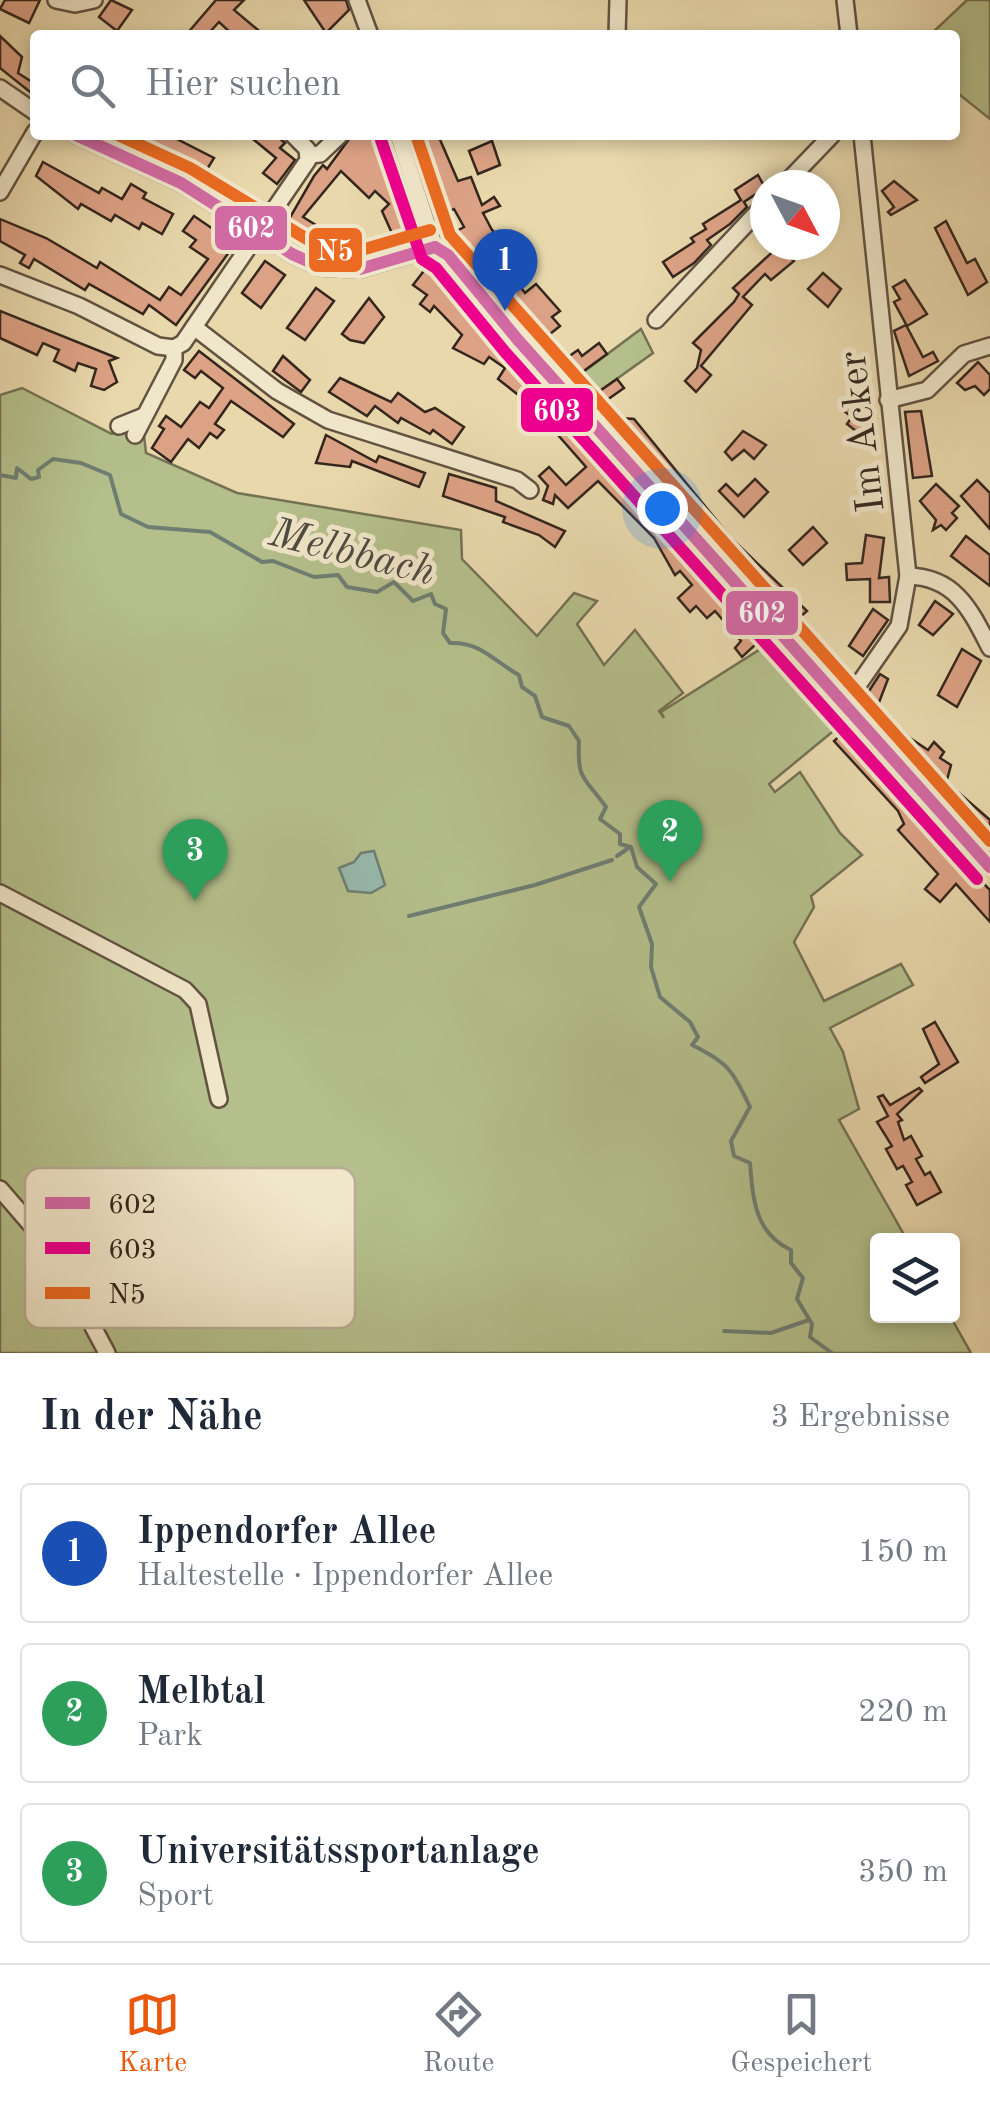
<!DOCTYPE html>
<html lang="de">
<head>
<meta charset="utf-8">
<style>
  :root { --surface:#fff; --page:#f2f2f3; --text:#1f2937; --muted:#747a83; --line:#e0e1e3; --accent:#ea580c }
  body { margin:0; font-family:"Old Standard TT",serif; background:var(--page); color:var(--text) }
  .controls { position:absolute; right:30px; bottom:30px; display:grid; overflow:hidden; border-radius:10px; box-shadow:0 5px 15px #0003 }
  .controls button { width:90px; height:90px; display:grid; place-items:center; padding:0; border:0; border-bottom:2px solid var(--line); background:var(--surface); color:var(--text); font:50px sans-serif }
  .compass { position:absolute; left:750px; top:170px; width:90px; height:90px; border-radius:50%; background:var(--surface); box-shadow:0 5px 15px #0003; rotate:131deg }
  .you { position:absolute; left:662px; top:508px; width:35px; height:35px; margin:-25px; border:8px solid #fff; border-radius:50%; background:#1a73e8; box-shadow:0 0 0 15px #1a73e833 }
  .badge { display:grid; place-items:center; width:65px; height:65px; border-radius:50%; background:var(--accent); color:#fff; font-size:32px; font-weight:700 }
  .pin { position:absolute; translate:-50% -82px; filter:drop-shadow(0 2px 5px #0008) }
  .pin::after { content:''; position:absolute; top:52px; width:35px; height:30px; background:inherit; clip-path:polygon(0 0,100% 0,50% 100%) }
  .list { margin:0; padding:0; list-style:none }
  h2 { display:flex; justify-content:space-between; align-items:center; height:130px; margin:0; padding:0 40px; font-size:42px }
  h2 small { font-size:32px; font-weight:400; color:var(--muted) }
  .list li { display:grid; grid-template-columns:65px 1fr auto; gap:30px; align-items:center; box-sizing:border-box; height:140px; margin:0 20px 20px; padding:0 20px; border:2px solid var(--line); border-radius:10px }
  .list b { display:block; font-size:38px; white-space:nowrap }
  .list p { margin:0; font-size:32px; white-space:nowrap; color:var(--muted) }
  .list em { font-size:32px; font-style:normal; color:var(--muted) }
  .icon { flex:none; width:55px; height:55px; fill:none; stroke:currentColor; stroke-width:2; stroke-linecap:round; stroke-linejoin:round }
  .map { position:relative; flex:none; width:990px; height:1353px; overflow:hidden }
  .search { position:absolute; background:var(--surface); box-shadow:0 5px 15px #0003; left:30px; right:30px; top:30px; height:110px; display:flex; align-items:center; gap:25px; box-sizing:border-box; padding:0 35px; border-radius:10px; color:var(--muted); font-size:38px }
  .sheet { height:610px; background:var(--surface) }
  nav { display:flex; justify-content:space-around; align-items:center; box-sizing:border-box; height:140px; border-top:2px solid var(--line); background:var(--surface); font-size:28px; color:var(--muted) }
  nav a { display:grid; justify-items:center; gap:5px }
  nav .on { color:var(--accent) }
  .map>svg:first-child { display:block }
  .green { fill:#b4bf8b; stroke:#747254; stroke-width:2.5 }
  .water { fill:#97b9ad; stroke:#6f7e73; stroke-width:2.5 }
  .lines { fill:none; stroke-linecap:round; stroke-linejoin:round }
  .stream { stroke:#6f7e73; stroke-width:4 }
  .building { fill:#dca285; stroke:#34261d; stroke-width:2.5 }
  .minor-casing { stroke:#615241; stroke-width:20 }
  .minor { stroke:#f0e6c9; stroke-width:15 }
  .bus-1-casing { stroke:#f0e6c9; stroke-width:20 }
  .bus-2-casing { stroke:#f0e6c9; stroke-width:20 }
  .bus-3-casing { stroke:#f0e6c9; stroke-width:20 }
  .bus-1 { stroke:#d26aa4; stroke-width:12 }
  .bus-2 { stroke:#ec008d; stroke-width:12 }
  .bus-3 { stroke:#eb6b22; stroke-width:12 }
  .labels { text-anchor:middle; stroke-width:10; stroke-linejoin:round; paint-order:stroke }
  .street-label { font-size:40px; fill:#34261d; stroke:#f0e6c9 }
  .water-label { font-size:42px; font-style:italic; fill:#4d4b41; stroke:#f0e6c9 }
  .key { fill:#f0e6c9; stroke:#b8ac95; stroke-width:2.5 }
  .key-label { font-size:28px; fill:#34261d }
  .line-badge { stroke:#f0e6c9; stroke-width:4 }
  .badge-label { font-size:28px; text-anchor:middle; font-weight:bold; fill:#fff }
</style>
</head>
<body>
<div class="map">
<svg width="990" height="1353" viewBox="0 0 990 1353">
  <rect width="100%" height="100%" fill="#e8d8ac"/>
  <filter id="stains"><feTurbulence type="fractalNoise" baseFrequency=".002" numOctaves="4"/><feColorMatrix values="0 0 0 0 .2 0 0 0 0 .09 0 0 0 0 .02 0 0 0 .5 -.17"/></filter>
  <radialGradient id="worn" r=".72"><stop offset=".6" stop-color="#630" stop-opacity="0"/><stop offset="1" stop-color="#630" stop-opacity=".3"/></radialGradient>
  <!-- green -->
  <g class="green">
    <path d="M967 0H990V119L955 91V35H930Z"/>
    <path d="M641 329 653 353 587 400 570 382Z"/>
    <path d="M22 388 112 434 142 418 146 453 237 493 461 530 462 559 537 636 574 593 597 601 577 624 604 665 635 630 683 693 659 711 664 718 661 712 770 643 843 723 769 784 775 792 800 772 840 833 862 855 811 896 814 907 794 942 824 1001 901 964 913 985 830 1028 843 1052 859 1109 839 1120 907 1240H878V1316H950L971 1353H0V395Z"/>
  </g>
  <!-- water -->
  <path class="water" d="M374 851 385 885 371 893 348 891 339 868 354 862 361 853Z"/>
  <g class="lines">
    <!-- stream -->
    <g class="stream">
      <path d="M0 475 16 478 17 468 31 479 39 477 38 470 53 459 81 463 110 475 121 514 148 527 210 532 262 562 273 561 314 577 338 575 347 587 377 592 394 582 413 601 431 594 435 604 446 609 443 633 450 643C482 642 493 661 519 675L522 687 535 696 542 717 569 726 579 741C577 781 584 776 606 807L600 819 620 834V844L631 847 637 867 656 884 639 907 652 944 651 967 660 997 690 1022 698 1037 692 1045C729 1063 732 1070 750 1107L731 1141 734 1156 750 1163C753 1200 755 1233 791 1250V1263L803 1278 797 1299 812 1324 810 1337 832 1353"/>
      <path d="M617 856 630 847"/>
      <path d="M409 916 535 885 612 860"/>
      <path d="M724 1331 771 1333 809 1320"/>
    </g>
  </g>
  <!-- building -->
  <g class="building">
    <path d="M5 0H40L29 23 0 9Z"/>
    <path d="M111 0 132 10 117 31 99 17Z"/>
    <path d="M216 0H244L234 10 264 35H233L219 22 207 35H186Z"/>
    <path d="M304 0H346L349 10 326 33Z"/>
    <path d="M0 36 22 57 18 73 35 84V96L0 68Z"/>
    <path d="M138 135H169L214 158 203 176Z"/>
    <path d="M248 135H276L285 143 280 148 295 160 277 184 263 173 276 158Z"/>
    <path d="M352 135H383L400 180 394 188 411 227 401 241 395 240 382 211 389 204 375 191 369 198 341 171 303 217 337 238 326 253 285 226 314 176 323 165 327 169Z"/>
    <path d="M410 135H438L458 181 471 177 482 205 494 197 500 206 483 213 492 230 500 237 510 231 524 252 517 257 526 268 514 278 525 293 536 284 560 311 552 317 560 326 550 334 568 357 578 350 582 356 599 343 607 354 570 381 465 257 451 234 464 227 454 209 441 214Z"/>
    <path d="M492 141 500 165 478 174 469 151Z"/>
    <path d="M43 162 99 193 102 188 122 199 131 184 146 193 143 198 173 214 162 234 142 223 139 229 115 215 111 221 81 204 78 209 36 176Z"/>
    <path d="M758 175 765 188 744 202 747 207 730 224 707 240 711 245 694 263 673 277 663 262 694 242 691 238 706 229 703 224 741 200 735 190Z"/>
    <path d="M894 181 917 200 891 215 888 212 894 207 882 191Z"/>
    <path d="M194 216 235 244 176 325 149 305 143 314 89 284 85 290 34 259 29 268 20 263 25 255 0 241V219L46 238 97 268 100 262 160 300 169 287 181 295 208 259 190 247 196 240 183 231Z"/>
    <path d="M946 221 967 263 975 259 987 282 968 295 935 228Z"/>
    <path d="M779 246 794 261 771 280 765 274 743 297 752 305 701 366 711 375 696 392 685 381 697 368 701 350 693 343 734 302 739 294 733 288Z"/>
    <path d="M433 259 463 298 460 301 503 346 497 355 526 372 538 389 531 405 498 379 505 368 489 357 484 364 453 348 462 335 434 306 430 312 420 304 427 295 413 285Z"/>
    <path d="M265 261 285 275 261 308 242 293Z"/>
    <path d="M823 273 841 289 828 307 808 289Z"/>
    <path d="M905 280 927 314 907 326 894 302 900 299 893 287Z"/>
    <path d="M316 288 334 301 305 340 287 328Z"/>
    <path d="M369 298 384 317 364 343 350 340 342 334Z"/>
    <path d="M0 311 117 358 109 361 117 382 104 390 91 386 96 369 78 363 75 371 54 361 59 350 43 343 37 355 0 338Z"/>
    <path d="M906 325 923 357 933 352 938 361 909 376 894 331Z"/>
    <path d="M199 351 294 424 283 437 231 401 215 424 224 430 217 438 210 433 199 448 188 439 171 462 152 448 164 429 159 426 166 416 181 427 200 402 209 408 223 388 201 371 195 378 184 370Z"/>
    <path d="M283 356 310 380 301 392 273 371Z"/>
    <path d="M978 362 990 375V389L984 395 975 386 965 390 957 383Z"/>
    <path d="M340 378 391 402 398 393 425 412 435 408 464 427 452 444 433 430 430 434 401 418 398 423 375 406 367 416 329 392Z"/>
    <path d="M617 379 624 388 607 400 621 418 634 419 731 538 807 611 790 626 587 400Z"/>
    <path d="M855 396 873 409 862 423 867 427 861 435 847 424 852 417 844 411Z"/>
    <path d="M555 408 768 640 760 648 756 644 742 657 735 648 741 641 715 611 707 618 696 606 690 612 678 598 692 585 680 571 675 575 654 538 598 481 568 508 555 495 553 504 543 500 548 486 539 476 549 467 566 485 586 467 543 418Z"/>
    <path d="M921 411 932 476 913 478 905 412Z"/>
    <path d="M743 431 766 445 754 459 744 450 732 460 725 452Z"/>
    <path d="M326 435 376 462 379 456 425 473 419 487 352 461 350 467 316 463Z"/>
    <path d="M449 474 496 488V501L565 531 555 547 539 535 503 522 505 517 443 496Z"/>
    <path d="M755 479 768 492 744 517 719 491 726 484 738 496Z"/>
    <path d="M977 480 990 493V529L961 496Z"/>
    <path d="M936 484 959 506 952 513 957 518 946 530 941 525 933 530 936 520 920 501Z"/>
    <path d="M813 527 827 543 803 565 789 550Z"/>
    <path d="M866 535 884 538 879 578 889 577 890 602H870V579L847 580 846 564 862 563Z"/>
    <path d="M966 536 990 555V586L951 556Z"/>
    <path d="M935 601 953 614 933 635 919 625Z"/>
    <path d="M873 609 888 620 863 656 849 646Z"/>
    <path d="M962 649 981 661 957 707 938 695Z"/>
    <path d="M880 674 888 679 878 705 910 738 928 750 934 742 944 752 940 758 951 765 947 780 952 787 990 820V850L860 705Z"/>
    <path d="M846 730 922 821 990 890V922L956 884 940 902 925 889 938 874 898 830 904 824 898 811 834 741Z"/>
    <path d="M935 1022 958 1062 925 1083 921 1077 939 1064 923 1029Z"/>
    <path d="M919 1088 922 1091 897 1114 902 1120 898 1122 904 1140 911 1136 922 1156 916 1159 925 1175 930 1172 941 1192 917 1205 906 1185 912 1182 903 1166 897 1169 886 1149 892 1146 877 1122 888 1116 878 1097 883 1095 890 1105Z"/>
  </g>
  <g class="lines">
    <!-- minor casing -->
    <g class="minor-casing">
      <g id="minor">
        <path d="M56 0 75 4 94 0"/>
        <path d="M357 0 370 35"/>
        <path d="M845 0 849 35"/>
        <path d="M617 35 618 0"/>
        <path d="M0 88 35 112"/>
        <path d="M76 135 181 183 292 254 321 267 360 269 435 247"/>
        <path d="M398 135 435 247 448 255 518 340 990 867"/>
        <path d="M309 155 320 154 340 135"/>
        <path d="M784 185 832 135"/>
        <path d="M0 192 35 132"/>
        <path d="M0 275 79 306 158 346 174 348"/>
        <path d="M656 320 765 204"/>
        <path d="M194 327 277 391 328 420 517 480 530 490"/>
        <path d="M888 400 927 390 964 354 990 346"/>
        <path d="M119 426 144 416"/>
        <path d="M135 435 174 360V348L183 343 308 160 307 149 293 135"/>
        <path d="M908 576C956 577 971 611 990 648"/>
        <path d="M845 704 899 626 908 576 862 135"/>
        <path d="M0 893 185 990 198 1004 219 1099"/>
        <path d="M0 1189 51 1248 107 1353"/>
      </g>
    </g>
    <!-- minor -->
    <use href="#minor" class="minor"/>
    <!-- bus-1 casing -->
    <g class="bus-1-casing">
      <g id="bus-1">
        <path d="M76 135 181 183 292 254 321 267 360 269 435 247"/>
        <path d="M435 247 448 255 518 340 990 867"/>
      </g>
    </g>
    <!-- bus-2 casing -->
    <g class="bus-2-casing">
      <path id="bus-2" d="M381 140 422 259 436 268 505 352 977 879"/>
    </g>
    <!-- bus-3 casing -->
    <g class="bus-3-casing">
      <g id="bus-3">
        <path d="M118 135 190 168 325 250 358 251 430 230"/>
        <path d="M416 135 450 235 990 841"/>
      </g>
    </g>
    <!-- bus-1 -->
    <use href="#bus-1" class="bus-1"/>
    <!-- bus-2 -->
    <use href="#bus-2" class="bus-2"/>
    <!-- bus-3 -->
    <use href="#bus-3" class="bus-3"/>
  </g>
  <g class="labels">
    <!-- street labels -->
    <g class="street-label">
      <text transform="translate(860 432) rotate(-97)" y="14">Im Acker</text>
    </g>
    <!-- water labels -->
    <g class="water-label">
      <text transform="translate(353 550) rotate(14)" y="15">Melbbach</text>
    </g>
  </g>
  <!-- legend -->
  <rect x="25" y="1168" width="330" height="160" rx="15" class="key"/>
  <rect x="45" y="1197" width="45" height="12" fill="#d26aa4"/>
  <rect x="45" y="1242" width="45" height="12" fill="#ec008d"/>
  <rect x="45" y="1287" width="45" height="12" fill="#eb6b22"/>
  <g class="key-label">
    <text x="108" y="1213">602</text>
    <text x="108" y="1258">603</text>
    <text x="108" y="1303">N5</text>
  </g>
  <g class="line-badge">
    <rect x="213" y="204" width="76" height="48" rx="10" fill="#d26aa4"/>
    <rect x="307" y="226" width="57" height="48" rx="10" fill="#eb6b22"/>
    <rect x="519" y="386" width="76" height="48" rx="10" fill="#ec008d"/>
    <rect x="724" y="589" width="76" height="48" rx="10" fill="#d26aa4"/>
  </g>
  <g class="badge-label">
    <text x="251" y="237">602</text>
    <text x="335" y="260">N5</text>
    <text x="557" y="420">603</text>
    <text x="762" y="622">602</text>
  </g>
  <rect width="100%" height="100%" filter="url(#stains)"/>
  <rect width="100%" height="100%" fill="url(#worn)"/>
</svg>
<div class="controls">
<button><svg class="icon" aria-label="layers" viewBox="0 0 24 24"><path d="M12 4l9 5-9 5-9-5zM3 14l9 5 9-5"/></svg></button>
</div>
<svg class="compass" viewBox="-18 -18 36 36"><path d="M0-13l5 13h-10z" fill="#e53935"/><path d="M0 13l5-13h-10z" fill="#747a83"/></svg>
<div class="you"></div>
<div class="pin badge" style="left:505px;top:311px;background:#1a4fb4">1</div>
<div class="pin badge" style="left:670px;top:882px;background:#2e9e5b">2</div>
<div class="pin badge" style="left:195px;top:901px;background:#2e9e5b">3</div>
<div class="search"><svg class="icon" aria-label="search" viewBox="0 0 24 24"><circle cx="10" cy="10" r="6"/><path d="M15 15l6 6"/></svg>Hier suchen</div>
</div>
<section class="sheet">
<h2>In der Nähe<small>3 Ergebnisse</small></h2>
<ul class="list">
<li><span class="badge" style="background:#1a4fb4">1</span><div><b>Ippendorfer Allee</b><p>Haltestelle · Ippendorfer Allee</p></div><em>150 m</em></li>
<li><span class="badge" style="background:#2e9e5b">2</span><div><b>Melbtal</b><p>Park</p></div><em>220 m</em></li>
<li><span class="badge" style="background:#2e9e5b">3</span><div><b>Universitätssportanlage</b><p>Sport</p></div><em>350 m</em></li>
</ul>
</section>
<nav>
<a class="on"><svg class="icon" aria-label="map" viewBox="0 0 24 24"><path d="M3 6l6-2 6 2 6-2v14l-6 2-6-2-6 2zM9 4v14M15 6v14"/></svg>Karte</a>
<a><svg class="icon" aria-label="directions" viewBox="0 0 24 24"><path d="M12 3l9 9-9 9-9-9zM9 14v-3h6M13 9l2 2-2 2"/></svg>Route</a>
<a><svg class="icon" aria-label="saved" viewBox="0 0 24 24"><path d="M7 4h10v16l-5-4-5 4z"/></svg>Gespeichert</a>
</nav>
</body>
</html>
